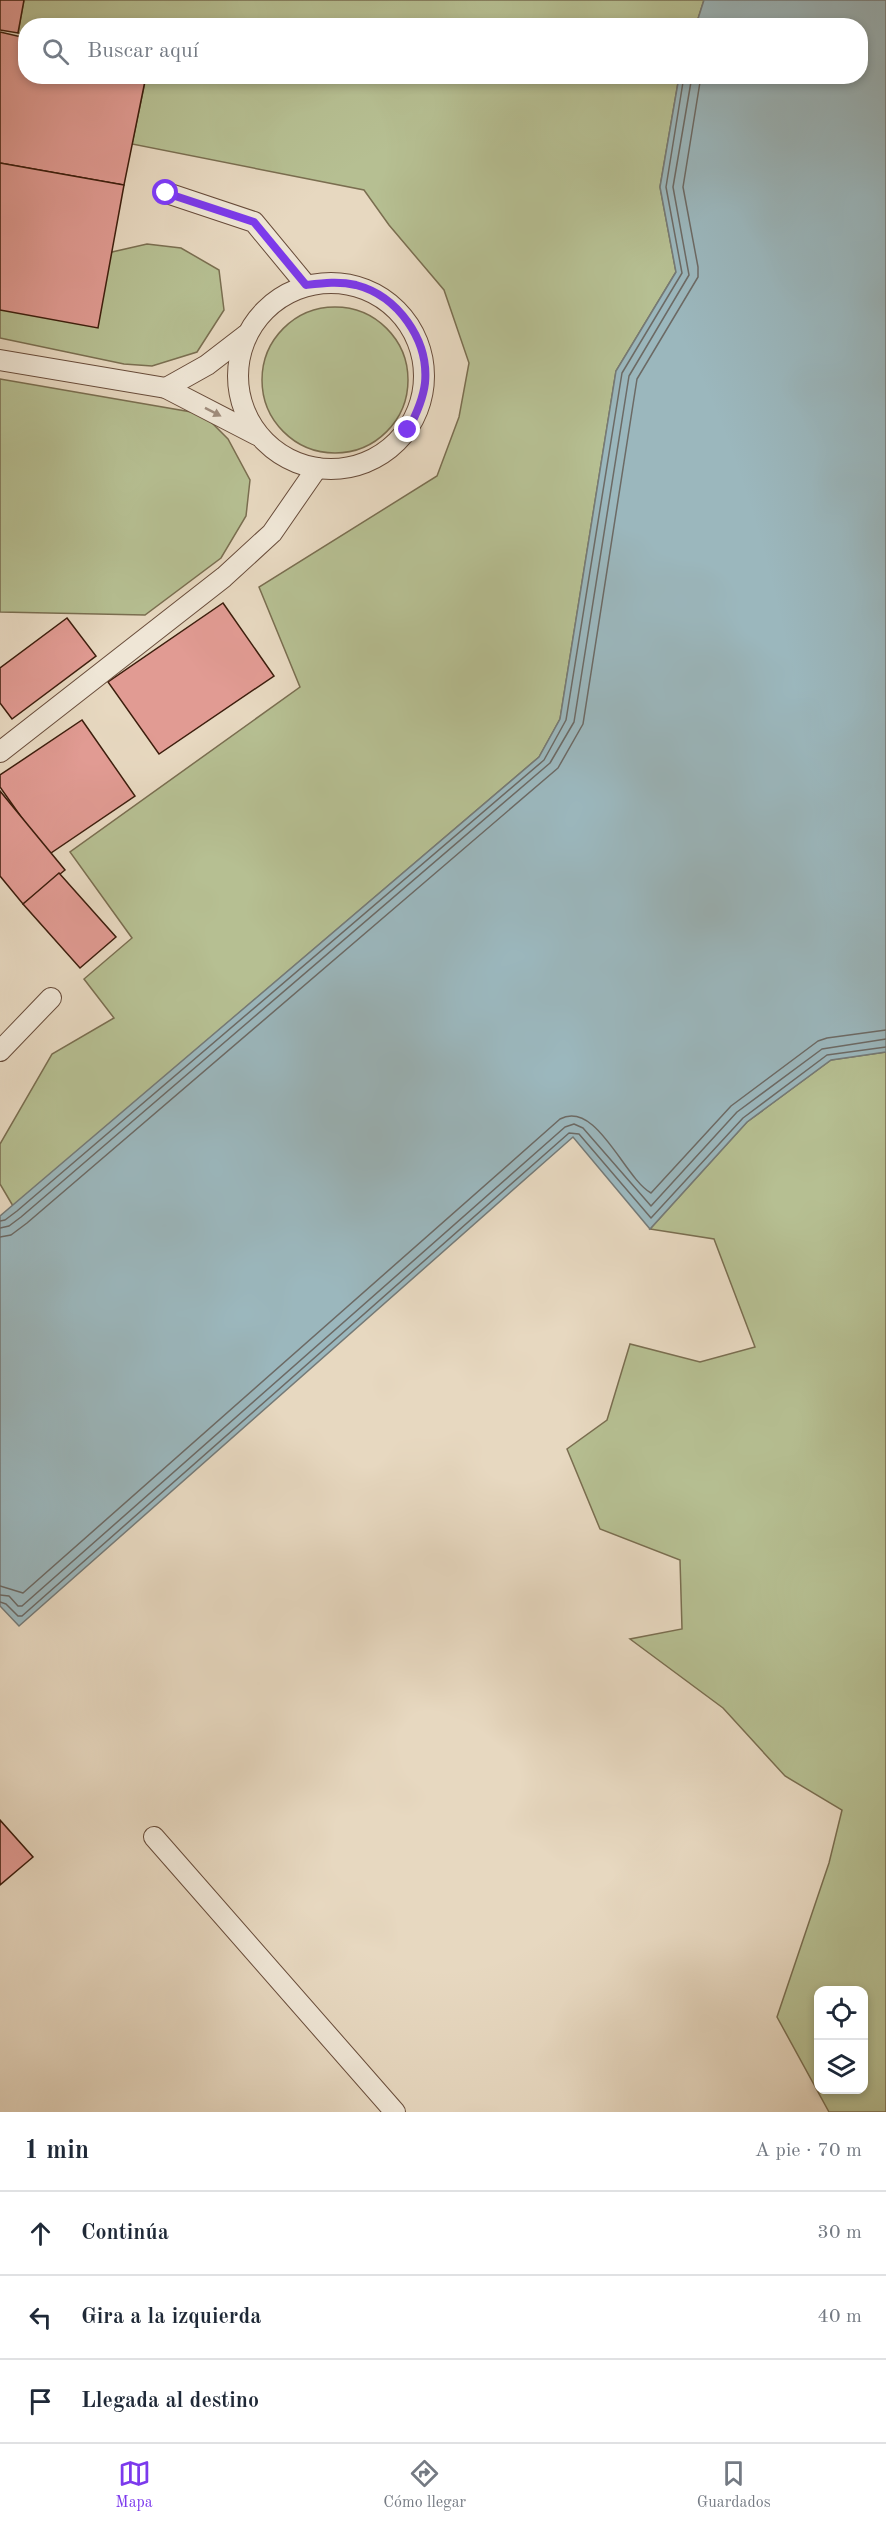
<!DOCTYPE html>
<html lang="es">
<head>
<meta charset="utf-8">
<style>
  :root { --surface:#fff; --page:#f6f6f7; --text:#1f2937; --muted:#747a83; --line:#e0e1e3; --accent:#7c3aed }
  body { margin:0; font-family:"Old Standard TT",serif; background:var(--page); color:var(--text) }
  .controls { position:absolute; right:18px; bottom:18px; display:grid; overflow:hidden; border-radius:12px; box-shadow:0 3px 9px #0003 }
  .controls button { width:54px; height:54px; display:grid; place-items:center; padding:0; border:0; border-bottom:2px solid var(--line); background:var(--surface); color:var(--text); font:30px sans-serif }
  .stop { position:absolute; width:18px; height:18px; margin:-14px; border:4px solid #7c3aed; border-radius:50%; background:#fff }
  .stop.end { background:#7c3aed; border-color:#fff; box-shadow:0 2px 6px #0008 }
  .list { margin:0; padding:0; list-style:none }
  h2 { display:flex; justify-content:space-between; align-items:center; height:78px; margin:0; padding:0 24px; font-size:26px }
  h2 small { font-size:20px; font-weight:400; color:var(--muted) }
  .list li { display:grid; grid-template-columns:39px 1fr auto; gap:18px; align-items:center; box-sizing:border-box; height:84px; padding:0 24px; border-top:2px solid var(--line) }
  .list b { display:block; font-size:22px; white-space:nowrap }
  .list em { font-size:20px; font-style:normal; color:var(--muted) }
  .icon { flex:none; width:33px; height:33px; fill:none; stroke:currentColor; stroke-width:2; stroke-linecap:round; stroke-linejoin:round }
  .map { position:relative; flex:none; width:886px; height:2112px; overflow:hidden }
  .search { position:absolute; background:var(--surface); box-shadow:0 3px 9px #0003; left:18px; right:18px; top:18px; height:66px; display:flex; align-items:center; gap:15px; box-sizing:border-box; padding:0 21px; border-radius:24px; color:var(--muted); font-size:22px }
  .sheet { height:330px; background:var(--surface) }
  nav { display:flex; justify-content:space-around; align-items:center; box-sizing:border-box; height:84px; border-top:2px solid var(--line); background:var(--surface); font-size:16px; color:var(--muted) }
  nav a { display:grid; justify-items:center; gap:3px }
  nav .on { color:var(--accent) }
  .map>svg:first-child { display:block }
  .green { fill:#b6bf92; stroke:#7a6e50; stroke-width:1.5; fill-rule:evenodd }
  .water { fill:#9bb7bd; stroke:#757a77; stroke-width:1.5 }
  .lines { fill:none; stroke-linecap:round; stroke-linejoin:round }
  .shore { stroke:#6c6a65; stroke-width:1.5 }
  .building { fill:#e19b93; stroke:#3d1e0d; stroke-width:1.5 }
  .lane-casing { stroke:#684c3a; stroke-width:22 }
  .lane { stroke:#efe6d6; stroke-width:20 }
  .oneway { fill:#9f8c7c }
  .route { stroke:#7c3aed; stroke-width:8 }
</style>
</head>
<body>
<div class="map">
<svg width="886" height="2112" viewBox="0 0 886 2112">
  <rect width="100%" height="100%" fill="#e7d8c0"/>
  <filter id="stains"><feTurbulence type="fractalNoise" baseFrequency=".00333" numOctaves="4"/><feColorMatrix values="0 0 0 0 .2 0 0 0 0 .09 0 0 0 0 .02 0 0 0 .5 -.17"/></filter>
  <radialGradient id="worn" r=".72"><stop offset=".6" stop-color="#630" stop-opacity="0"/><stop offset="1" stop-color="#630" stop-opacity=".3"/></radialGradient>
  <!-- green -->
  <g class="green">
    <path d="M24 0H704L696 25 26 26 25 35 18 33Z"/>
    <path d="M146 77H679L660 187 676 272 616 371 560 719 539 757 13 1206 0 1184V1144L52 1054 114 1018 84 979 132 938 70 852 300 687 259 587 437 476 459 417 469 363 444 290 389 225 364 190 132 144Z"/>
    <path d="M147 244 181 248 219 270 224 310 197 352 152 366 124 364 0 338V310L112 252Z"/>
    <circle cx="335" cy="380" r="73"/>
    <path d="M0 379 203 414 228 439 250 480 246 516 221 558 145 615 0 612Z"/>
    <path d="M886 1052V2112H829L777 2017 829 1863 842 1810 785 1776 723 1708 630 1639 682 1629 680 1560 600 1529 567 1449 607 1420 630 1344 700 1362 755 1347 714 1239 650 1229 747 1122 831 1060ZM818 1990H864V2090H818Z"/>
  </g>
  <!-- water -->
  <path class="water" d="M704 0H886V1052L831 1060 747 1122 650 1229 573 1137 19 1626 0 1606V1216L539 757 560 719 616 371 676 272 660 187 679 77 860 76V26L696 25Z"/>
  <g class="lines">
    <!-- shore -->
    <g class="shore">
      <path d="M0 1221 5 1220 17 1211 544 760 566 720 622 373 682 273 666 187 684 76"/>
      <path d="M0 1228 9 1226 21 1217 550 763 574 722 629 376 689 275 673 187 692 76"/>
      <path d="M0 1237 11 1235 27 1223 558 768 583 724 637 379 698 277V267L683 187 701 76"/>
      <path d="M0 1586 23 1593 560 1119C597 1100 624 1178 651 1193L731 1106 818 1041 827 1038 886 1030"/>
      <path d="M0 1595 9 1596 18 1606H22L565 1127 574 1124 583 1128 651 1206 737 1112 822 1049 886 1039"/>
      <path d="M0 1602 6 1604 18 1616H22L569 1133 579 1134 651 1218 743 1118 827 1055 886 1047"/>
    </g>
  </g>
  <!-- building -->
  <g class="building">
    <path d="M0 0H24L18 33 0 30Z"/>
    <path d="M0 32 26 38V76H146L124 185 0 163Z"/>
    <path d="M0 163 124 185 98 328 0 310Z"/>
    <path d="M223 603 274 676 159 754 108 682Z"/>
    <path d="M67 618 96 656 12 719 0 703V668Z"/>
    <path d="M82 720 135 796 48 855 0 787V775Z"/>
    <path d="M0 791 65 870 23 904 0 876Z"/>
    <path d="M59 873 116 937 80 968 23 904Z"/>
    <path d="M0 1820 33 1857 0 1885Z"/>
  </g>
  <g class="lines">
    <!-- lane casing -->
    <g class="lane-casing">
      <g id="lane">
        <path d="M167 193 254 222 306 285"/>
        <circle cx="331" cy="376" r="93"/>
        <path d="M0 360 166 388 257 435"/>
        <path d="M166 388 207 365 246 335"/>
        <path d="M0 752 224 577 272 533 317 468"/>
        <path d="M0 1051 51 998"/>
        <path d="M154 1837 395 2112"/>
      </g>
    </g>
    <!-- lane -->
    <use href="#lane" class="lane"/>
  </g>
  <!-- one-way arrows -->
  <defs><path id="oneway-solid" d="M-6-.8H1V-3.2L6.5 0L1 3.2V.8H-6Z" transform="scale(1.5)"/></defs>
  <use class="oneway" href="#oneway-solid" transform="translate(213 412) rotate(27)"/>
  <g class="lines">
    <!-- route -->
    <path class="route" d="M166 193 254 222 306 285C323 283 339 281 356 285 398 296 429 340 425 383 423 400 416 415 408 430"/>
  </g>
  <rect width="100%" height="100%" filter="url(#stains)"/>
  <rect width="100%" height="100%" fill="url(#worn)"/>
</svg>
<div class="controls">
<button><svg class="icon" aria-label="locate" viewBox="0 0 24 24"><circle cx="12" cy="12" r="6"/><path d="M12 2v4M12 18v4M2 12h4M18 12h4"/></svg></button>
<button><svg class="icon" aria-label="layers" viewBox="0 0 24 24"><path d="M12 4l9 5-9 5-9-5zM3 14l9 5 9-5"/></svg></button>
</div>
<div class="stop" style="left:166px;top:193px"></div>
<div class="stop end" style="left:408px;top:430px"></div>
<div class="search"><svg class="icon" aria-label="search" viewBox="0 0 24 24"><circle cx="10" cy="10" r="6"/><path d="M15 15l6 6"/></svg>Buscar aquí</div>
</div>
<section class="sheet">
<h2>1 min<small>A pie · 70 m</small></h2>
<ul class="list">
<li><svg class="icon" aria-label="ahead" viewBox="0 0 24 24"><path d="M12 20V5M6 11l6-6 6 6"/></svg><div><b>Continúa</b></div><em>30 m</em></li>
<li><svg class="icon" aria-label="left" viewBox="0 0 24 24"><path d="M17 20v-9H6M10 6l-5 5 5 5"/></svg><div><b>Gira a la izquierda</b></div><em>40 m</em></li>
<li><svg class="icon" aria-label="arrive" viewBox="0 0 24 24"><path d="M6 21V4h12l-3 4 3 4H6"/></svg><div><b>Llegada al destino</b></div></li>
</ul>
</section>
<nav>
<a class="on"><svg class="icon" aria-label="map" viewBox="0 0 24 24"><path d="M3 6l6-2 6 2 6-2v14l-6 2-6-2-6 2zM9 4v14M15 6v14"/></svg>Mapa</a>
<a><svg class="icon" aria-label="directions" viewBox="0 0 24 24"><path d="M12 3l9 9-9 9-9-9zM9 14v-3h6M13 9l2 2-2 2"/></svg>Cómo llegar</a>
<a><svg class="icon" aria-label="saved" viewBox="0 0 24 24"><path d="M7 4h10v16l-5-4-5 4z"/></svg>Guardados</a>
</nav>
</body>
</html>
